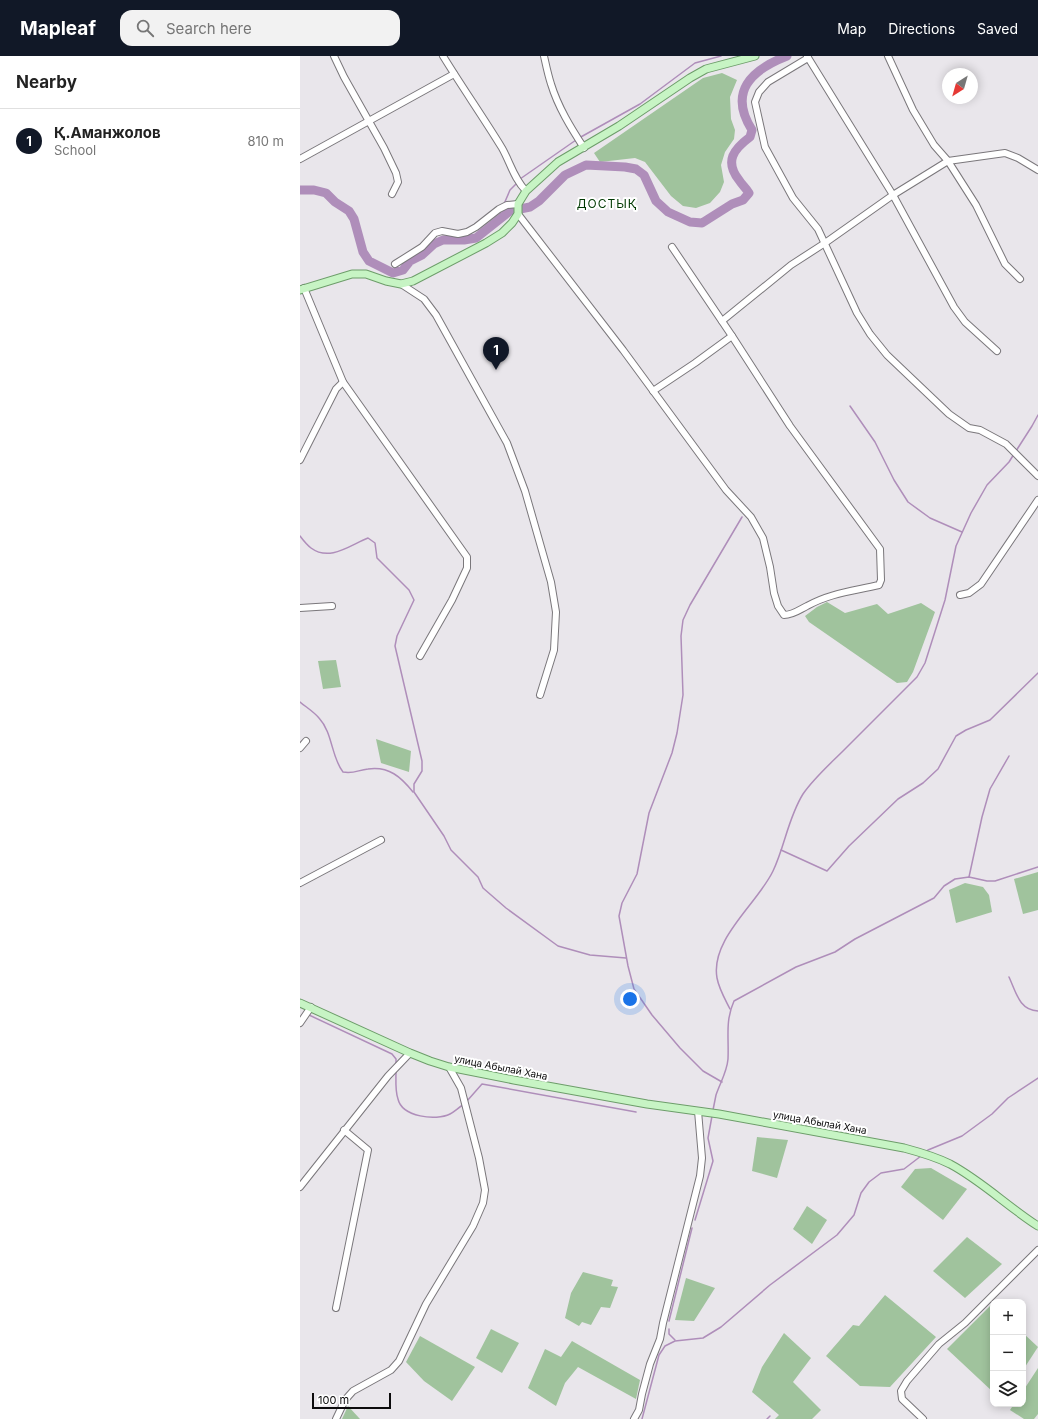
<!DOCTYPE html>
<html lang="en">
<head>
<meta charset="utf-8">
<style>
  :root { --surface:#fff; --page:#f2f2f2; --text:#222; --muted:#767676; --line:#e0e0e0; --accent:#111827 }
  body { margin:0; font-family:Inter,sans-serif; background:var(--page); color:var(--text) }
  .controls { position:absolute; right:12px; bottom:12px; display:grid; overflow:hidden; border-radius:8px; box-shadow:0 2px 10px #0003 }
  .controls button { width:36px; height:36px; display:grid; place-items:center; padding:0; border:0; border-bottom:1px solid var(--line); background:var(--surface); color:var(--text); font:20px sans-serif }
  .compass { position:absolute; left:642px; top:12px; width:36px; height:36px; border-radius:50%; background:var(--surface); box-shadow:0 2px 10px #0003; rotate:217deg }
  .scale { position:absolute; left:12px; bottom:10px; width:79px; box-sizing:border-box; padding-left:4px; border:2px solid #0c0b0c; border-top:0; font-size:11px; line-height:14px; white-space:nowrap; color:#0c0b0c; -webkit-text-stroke:3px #fff; paint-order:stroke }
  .you { position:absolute; left:330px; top:943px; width:14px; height:14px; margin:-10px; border:3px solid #fff; border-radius:50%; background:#1a73e8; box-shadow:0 0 0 6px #1a73e833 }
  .badge { display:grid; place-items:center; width:26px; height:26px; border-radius:50%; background:var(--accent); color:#fff; font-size:13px; font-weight:700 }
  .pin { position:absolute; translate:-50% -33px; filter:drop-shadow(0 1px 2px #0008) }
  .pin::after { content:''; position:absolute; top:21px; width:14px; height:12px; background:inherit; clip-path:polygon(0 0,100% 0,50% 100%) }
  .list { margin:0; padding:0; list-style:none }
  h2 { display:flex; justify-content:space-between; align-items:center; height:52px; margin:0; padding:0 16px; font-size:17px }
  h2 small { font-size:13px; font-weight:400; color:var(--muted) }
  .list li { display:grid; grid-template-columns:26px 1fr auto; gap:12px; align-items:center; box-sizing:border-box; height:64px; padding:0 16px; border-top:1px solid var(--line) }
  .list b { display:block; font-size:15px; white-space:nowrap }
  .list p { margin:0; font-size:13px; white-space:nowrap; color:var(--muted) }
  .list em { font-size:13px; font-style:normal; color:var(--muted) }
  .icon { flex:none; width:22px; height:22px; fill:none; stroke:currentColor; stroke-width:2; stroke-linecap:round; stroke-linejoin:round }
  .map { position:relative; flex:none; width:738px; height:1363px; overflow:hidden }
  header { display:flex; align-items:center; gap:24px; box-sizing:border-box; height:56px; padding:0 20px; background:var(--accent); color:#fff }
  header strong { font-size:19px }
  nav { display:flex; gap:22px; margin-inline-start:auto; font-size:14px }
  .search { width:280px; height:36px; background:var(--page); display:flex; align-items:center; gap:10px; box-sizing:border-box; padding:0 14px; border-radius:12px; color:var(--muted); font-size:15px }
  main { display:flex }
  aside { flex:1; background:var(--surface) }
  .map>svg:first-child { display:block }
  .green { fill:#a0c39d }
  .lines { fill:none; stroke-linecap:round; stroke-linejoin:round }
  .stream { stroke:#af8eba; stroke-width:1.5 }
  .river { stroke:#af8eba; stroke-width:9 }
  .minor-casing { stroke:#7a777b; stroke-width:8 }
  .major-casing { stroke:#6d9d6a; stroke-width:9 }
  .minor { stroke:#fff; stroke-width:6 }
  .major { stroke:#c7f4c4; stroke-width:7 }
  .labels { text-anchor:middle; stroke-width:4; stroke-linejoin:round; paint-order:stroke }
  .street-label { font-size:10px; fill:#0c0b0c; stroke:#fff }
  .quarter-label { font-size:12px; letter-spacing:1px; fill:#003902; stroke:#fff }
</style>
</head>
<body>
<header>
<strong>Mapleaf</strong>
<div class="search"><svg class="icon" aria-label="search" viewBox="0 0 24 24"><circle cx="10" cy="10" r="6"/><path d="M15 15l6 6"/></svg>Search here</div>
<nav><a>Map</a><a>Directions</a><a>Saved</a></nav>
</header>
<main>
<aside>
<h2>Nearby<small></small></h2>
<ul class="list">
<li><span class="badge">1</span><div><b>Қ.Аманжолов</b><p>School</p></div><em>810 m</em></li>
</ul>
</aside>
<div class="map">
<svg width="738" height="1363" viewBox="0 0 738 1363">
  <rect width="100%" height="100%" fill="#e9e6eb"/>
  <!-- green -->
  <g class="green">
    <path d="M422 17 437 24 430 41 431 63 435 74 434 83 425 96 421 109 424 126 420 136 410 147 396 152 383 150 371 140 345 106 335 102 300 106 294 97 403 22Z"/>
    <path d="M527 546 545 557 577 548 588 558 621 547 635 556 613 616 607 626 597 627 509 566 505 560 517 551Z"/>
    <path d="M36 604 41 631 23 633 18 605Z"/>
    <path d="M76 683 111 695 109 716 81 707Z"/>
    <path d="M738 816V854L723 858 714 823Z"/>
    <path d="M665 827 683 831 689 839 692 856 656 867 649 834Z"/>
    <path d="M457 1081 488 1084 477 1122 452 1115Z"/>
    <path d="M631 1112 667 1133 643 1164 601 1131 615 1113Z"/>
    <path d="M507 1150 527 1164 512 1188 493 1173Z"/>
    <path d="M667 1181 702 1208 665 1242 633 1215Z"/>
    <path d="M283 1216 313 1224 311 1230 318 1231 310 1252 301 1251 291 1269 282 1266 279 1270 265 1262 271 1237Z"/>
    <path d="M386 1222 415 1232 394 1265 375 1264Z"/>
    <path d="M585 1239 636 1281 590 1331 560 1330 526 1300 553 1269 559 1270Z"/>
    <path d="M692 1248 693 1249V1336L647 1293Z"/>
    <path d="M191 1273 219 1287 202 1317 176 1302Z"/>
    <path d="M484 1277 511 1302 493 1326 521 1354 512 1363H475L479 1359 452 1336 462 1311Z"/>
    <path d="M723 1277 738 1291 723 1314Z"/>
    <path d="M120 1280 175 1311 152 1345 124 1325 106 1306Z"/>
    <path d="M272 1285 340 1324 336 1343 278 1311 265 1327 256 1350 228 1332 245 1293 261 1301Z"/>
    <path d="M738 1312V1358L734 1363H724L710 1354 714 1348H723V1335Z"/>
    <path d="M48 1350 60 1363H42Z"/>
  </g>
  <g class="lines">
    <!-- stream -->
    <g class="stream">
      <path d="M279 82 340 48 395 7 421 0"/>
      <path d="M220 123 276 84"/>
      <path d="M204 148 210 134 218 126"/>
      <path d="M202 162 203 154"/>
      <path d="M550 350 575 386 594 424 608 446 630 462 662 476"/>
      <path d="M716 395 732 370 738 359"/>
      <path d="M0 480C3 484 7 489 11 492 30 506 50 489 68 482L75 487 77 502 109 534 114 544 97 580 95 590 122 705V715L114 728V736L144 780 151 794 178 821 183 832 206 852 258 890 290 899 326 902"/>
      <path d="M0 646C6 651 14 656 19 662 33 677 31 701 43 716 54 718 58 714 68 713 89 710 101 721 113 736"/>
      <path d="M481 794 527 815 549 790 598 743 623 727 638 713 656 680 666 674 690 664 738 617"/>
      <path d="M669 821 682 761 690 733 709 700"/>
      <path d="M709 921C716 936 719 954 738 955"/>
      <path d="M430 953C425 943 419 933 417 922 410 883 458 847 473 815 485 790 488 762 503 738 514 722 530 708 544 694 568 670 593 645 617 621L625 607 645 544 656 490 671 457 687 429 709 406 714 398"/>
      <path d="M9 959 92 998 96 1003V1009"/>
      <path d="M96 1015C96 1024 95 1035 98 1043 102 1061 136 1065 150 1058 154 1056 158 1052 163 1049"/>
      <path d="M422 1026 403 1015 380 992 352 959 334 933 328 910 319 860 322 847 337 818 349 757 372 697 377 677 383 639 381 580 383 564 390 549 442 461"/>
      <path d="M167 1045 182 1028 336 1056"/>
      <path d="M413 1054C414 1049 415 1044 416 1039 420 1027 427 1016 428 1003 429 982 425 965 434 945L496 911 535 896 555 883 634 842 644 830 655 823 669 821 687 825H695L738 811"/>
      <path d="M625 1096 628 1094 662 1080 692 1058 708 1042 738 1022"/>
      <path d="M395 1164 413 1105 408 1082 412 1060"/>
      <path d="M369 1265 392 1172"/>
      <path d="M369 1273V1278L375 1284"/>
      <path d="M342 1363 359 1299 365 1290 375 1285 403 1282 421 1271 470 1229 537 1179 554 1159 561 1137 569 1126 581 1117 604 1113 621 1100"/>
      <path d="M467 1363 470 1360"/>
    </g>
    <!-- river -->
    <path class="river" d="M0 134H14L26 137 35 146 49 155 54 163 63 196 69 205 93 217 103 214 110 205 122 199 134 188 143 184H164L176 182 210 155 230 151 239 145 265 119 286 109 325 111 336 113 344 119 356 145 368 156 390 166 402 167 432 148 443 144 449 137C446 132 442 129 439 124 424 105 434 93 450 81L452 74C428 36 451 14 487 0"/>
    <!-- minor casing -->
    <g class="minor-casing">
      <g id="minor">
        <path d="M34 0 44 21 84 92 96 117 98 126 92 138"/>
        <path d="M143 0C162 31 183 61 202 92 210 106 214 123 226 135"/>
        <path d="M244 0C246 9 248 19 251 28 258 51 271 72 284 92"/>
        <path d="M507 0 593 139 654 251 665 266 697 295"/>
        <path d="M588 0 613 54 634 89 648 105 676 149 705 208 720 223"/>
        <path d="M508 2 468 26 459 36 455 46 465 91 493 142 518 173 557 257 570 278 587 299 649 358 669 372 680 374 706 388 738 420"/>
        <path d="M0 103 154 18"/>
        <path d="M218 158 323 294 426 434 451 461 463 482 470 511 474 537 478 550 484 559C493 559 499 554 507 550 530 537 554 535 579 529L581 524 580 493 490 370 432 280 372 191"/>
        <path d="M95 208 122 191 135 177 142 175 158 178 167 176 176 171 199 153 207 149 218 148"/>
        <path d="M101 228 124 243 136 259 207 387 225 435 251 526 256 556 254 594 240 639"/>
        <path d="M4 232 43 326 167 501V512L152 544 120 600"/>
        <path d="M422 265 491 209 525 187 593 139 648 105 705 97 718 102 738 114"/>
        <path d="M353 335 395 307 432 280"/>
        <path d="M0 404 36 333 43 326"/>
        <path d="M660 539 669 537 681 528 738 444"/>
        <path d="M0 552 32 550"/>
        <path d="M0 692 6 685"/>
        <path d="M0 827 81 784"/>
        <path d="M0 967 11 951"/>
        <path d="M0 1131 88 1020 110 997"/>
        <path d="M36 1252 68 1094 44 1074"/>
        <path d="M36 1363 45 1344 53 1335 91 1314 99 1305 126 1248 173 1170 183 1147 185 1134 179 1102 161 1032 149 1011"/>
        <path d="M334 1363 339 1354 342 1338 350 1308 360 1283 363 1267 400 1120 402 1102 398 1055"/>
        <path d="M623 1363 602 1343 601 1335 607 1325 639 1288 665 1267 738 1194"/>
      </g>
    </g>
    <!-- major casing -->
    <g class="major-casing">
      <g id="major">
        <path d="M0 234 52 218H66L86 225 101 228 113 225 186 187 202 177 212 167 218 158V148L226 135 258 106 319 70 390 22 406 13 455 0"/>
        <path d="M0 947 110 997 130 1005 149 1011 214 1024 347 1048 419 1058 604 1092C619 1096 636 1101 650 1108 682 1125 708 1151 738 1170"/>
      </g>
    </g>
    <!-- minor -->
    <use href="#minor" class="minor"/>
    <!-- major -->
    <use href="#major" class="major"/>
  </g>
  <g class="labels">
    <!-- street labels -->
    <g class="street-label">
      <text transform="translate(201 1011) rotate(11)" y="4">улица Абылай Хана</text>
      <text transform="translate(520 1066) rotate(10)" y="4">улица Абылай Хана</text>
    </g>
    <!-- quarter labels -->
    <g class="quarter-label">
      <text x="307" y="152">ДОСТЫҚ</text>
    </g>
  </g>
</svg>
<div class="controls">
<button>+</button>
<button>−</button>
<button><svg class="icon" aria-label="layers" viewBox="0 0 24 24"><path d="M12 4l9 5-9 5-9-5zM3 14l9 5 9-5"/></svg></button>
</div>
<svg class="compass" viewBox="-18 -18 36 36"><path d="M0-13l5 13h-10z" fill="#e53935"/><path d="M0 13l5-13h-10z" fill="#767676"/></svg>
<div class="scale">100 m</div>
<div class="you"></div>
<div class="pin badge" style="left:196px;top:314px">1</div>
</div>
</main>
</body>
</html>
